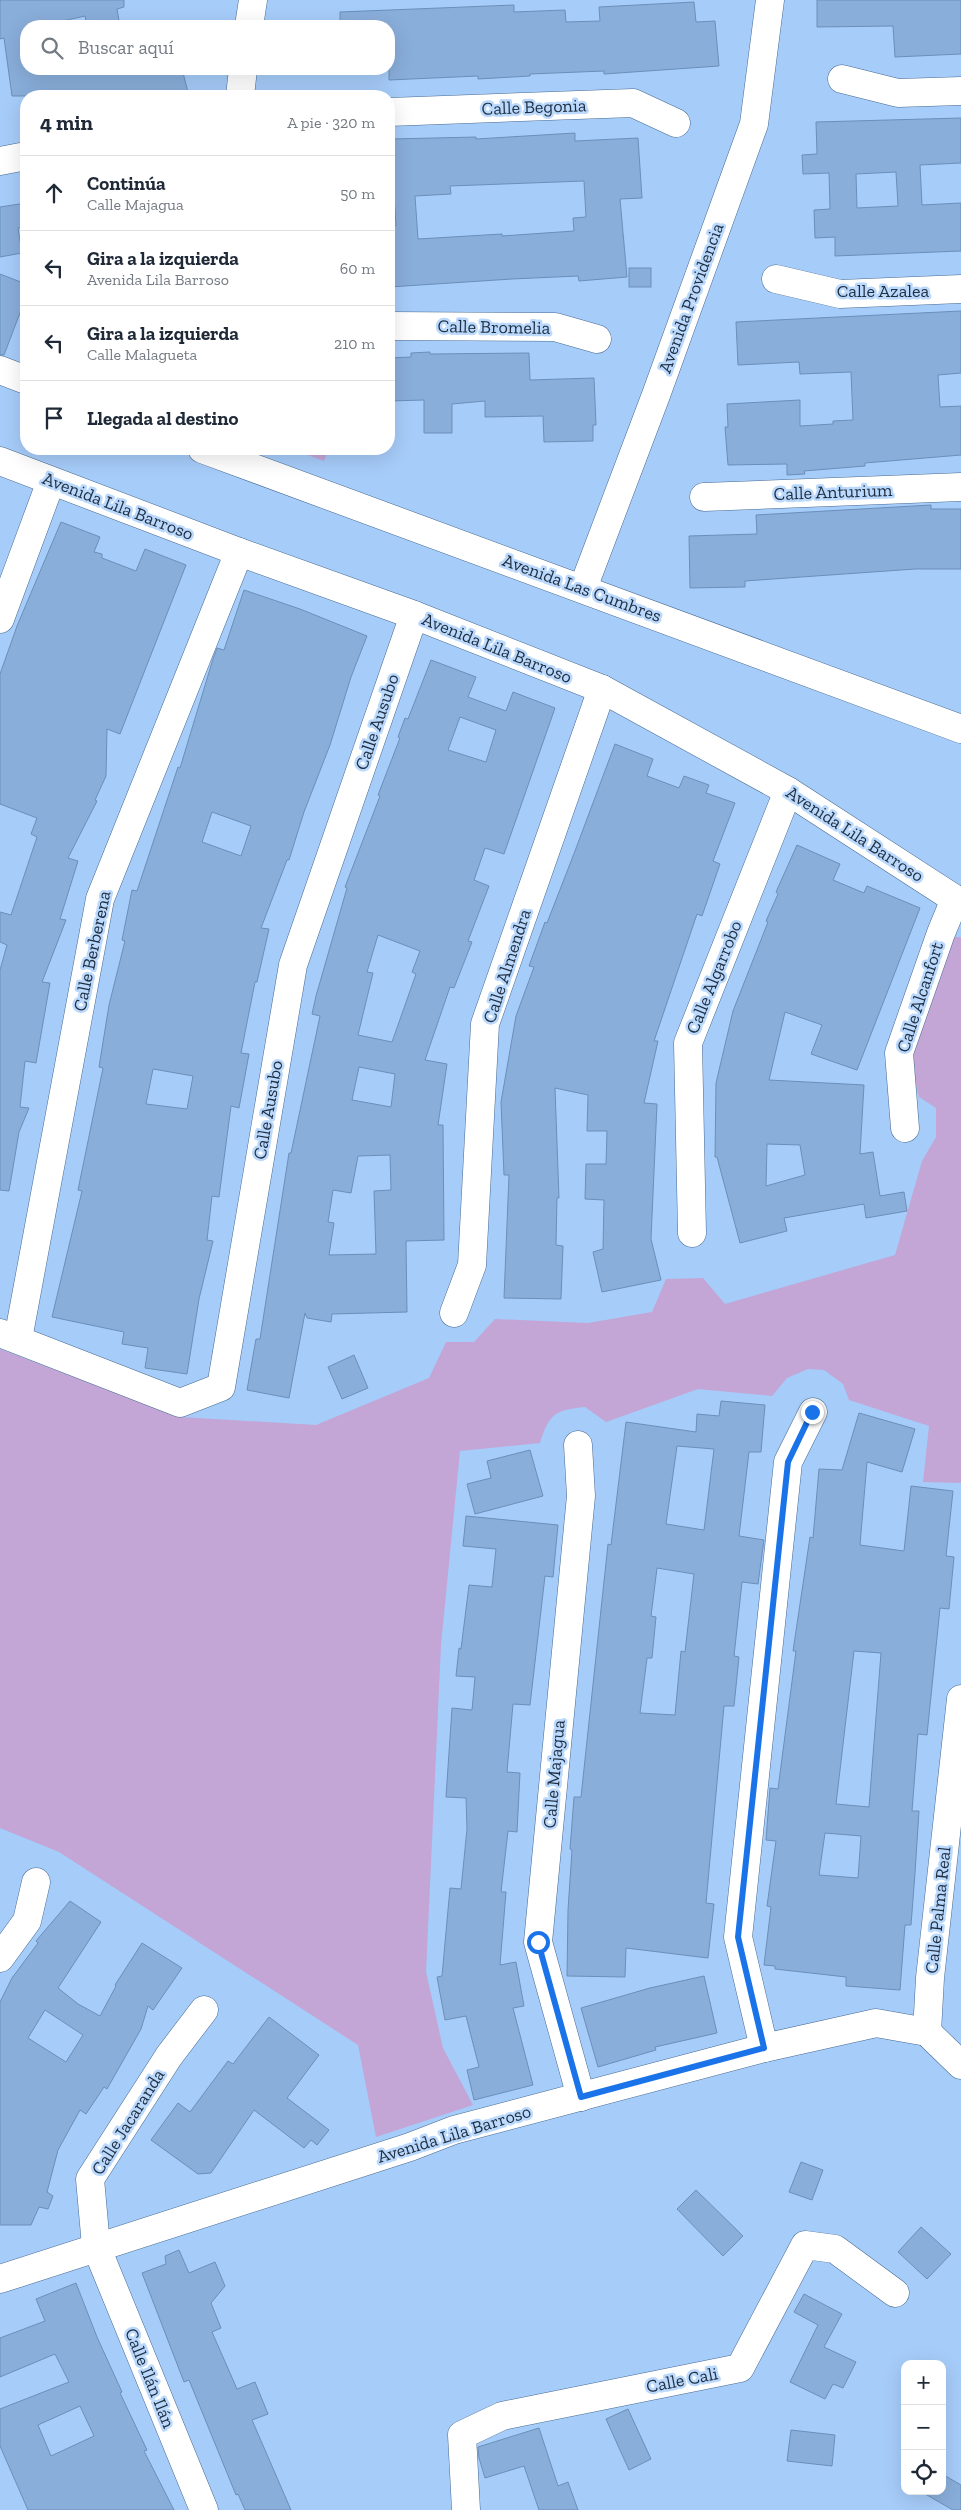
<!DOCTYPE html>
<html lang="es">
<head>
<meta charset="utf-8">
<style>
  :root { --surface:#fff; --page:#f2f2f3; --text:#1f2937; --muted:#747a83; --line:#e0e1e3 }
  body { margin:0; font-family:"Zilla Slab",serif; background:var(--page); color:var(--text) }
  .controls { position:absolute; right:15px; bottom:15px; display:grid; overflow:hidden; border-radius:10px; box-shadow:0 5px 20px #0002 }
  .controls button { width:45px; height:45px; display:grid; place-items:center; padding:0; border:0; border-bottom:1px solid var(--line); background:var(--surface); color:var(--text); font:25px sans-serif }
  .stop { position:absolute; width:15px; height:15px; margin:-11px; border:4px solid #1a73e8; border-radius:50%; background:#fff }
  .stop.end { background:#1a73e8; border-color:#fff; box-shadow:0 1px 5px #0008 }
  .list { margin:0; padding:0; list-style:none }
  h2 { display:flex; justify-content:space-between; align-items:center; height:65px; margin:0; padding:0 20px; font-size:21px }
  h2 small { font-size:16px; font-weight:400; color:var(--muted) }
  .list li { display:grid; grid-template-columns:32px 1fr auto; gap:15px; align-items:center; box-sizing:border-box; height:75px; padding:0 20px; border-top:1px solid var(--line) }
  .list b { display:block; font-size:19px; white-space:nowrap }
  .list p { margin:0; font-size:16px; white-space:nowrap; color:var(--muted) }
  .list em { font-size:16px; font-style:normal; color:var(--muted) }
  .icon { flex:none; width:28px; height:28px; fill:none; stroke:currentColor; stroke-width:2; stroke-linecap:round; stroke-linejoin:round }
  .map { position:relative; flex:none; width:961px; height:2510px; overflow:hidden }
  .search { position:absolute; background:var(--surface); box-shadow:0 5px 20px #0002; left:20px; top:20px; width:375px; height:55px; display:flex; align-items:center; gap:12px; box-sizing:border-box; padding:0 18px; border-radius:20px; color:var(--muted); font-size:19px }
  .panel { position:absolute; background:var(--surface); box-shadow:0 5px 20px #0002; left:20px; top:90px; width:375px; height:365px; border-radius:20px }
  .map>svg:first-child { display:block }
  .green { fill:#c3a5d6 }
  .building { fill:#89aeda; stroke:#6a8fb9; fill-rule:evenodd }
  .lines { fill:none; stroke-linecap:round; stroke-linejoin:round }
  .minor-casing { stroke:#476a92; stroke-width:29 }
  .minor { stroke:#fff; stroke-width:28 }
  .route { stroke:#1a73e8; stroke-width:6 }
  .labels { text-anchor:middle; stroke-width:5; stroke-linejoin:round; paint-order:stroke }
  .street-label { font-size:18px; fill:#1e2d3f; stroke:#bad9fd }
</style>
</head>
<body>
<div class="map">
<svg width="961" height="2510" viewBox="0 0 961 2510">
  <rect width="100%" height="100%" fill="#a6ccf9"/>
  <!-- green -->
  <g class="green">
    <path d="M291 449H329L324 461Z"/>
    <path d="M952 937H961V1483L923 1482 929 1426 849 1400 843 1384 824 1370 808 1369 787 1378 772 1396 698 1389 606 1422 585 1407C555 1410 549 1414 540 1443L460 1451 441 1645 426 1972 443 2048 473 2105 376 2137 358 2045 59 1852 0 1828V1349L180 1417 316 1425 429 1378 446 1342H474L495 1319 588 1323 652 1312 666 1279 703 1278 725 1304 895 1255 922 1161 936 1137V1108L919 1097 909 1055Z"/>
  </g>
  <!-- building -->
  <g class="building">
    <path d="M0 0H124V7L117 9 120 26H87L85 16 40 26H26V69H57V72L80 69H182L188 92 173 96H12L4 38 0 39Z"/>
    <path d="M817 0H961V54L895 57 893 26 817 27Z"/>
    <path d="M694 2 696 22 715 21 719 66 604 74V71L530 74V76L478 79V76L389 80V26H340V12L514 5V12L565 10 566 22 600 21 599 7Z"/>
    <path d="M961 118V163L920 165 922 205 961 203V251L835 256V237L815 238 814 210 830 209 829 173 803 174 802 155 817 154 816 122ZM896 172 898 206 857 208 856 174Z"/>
    <path d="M575 133V141L638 138 642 198 620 199 627 277 579 281 578 276 512 279 389 287V226H396L394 194H389V157H392L391 139 476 137V139ZM584 181 586 217 573 218 574 231 502 236V234L418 239 415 196 451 194 450 186Z"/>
    <path d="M26 203V227L18 228 22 253 0 257V207Z"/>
    <rect x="629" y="268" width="22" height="19"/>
    <path d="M0 274 26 284V297L4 355H0Z"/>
    <path d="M961 311V373L938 375 940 407 961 406V455L865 463V466L804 471 805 474 787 475V464L728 465 725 427H728L727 404 800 400V426L833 424V421L853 420 851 372 800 374 799 362 738 365 736 322Z"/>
    <path d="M430 352V354L529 353 530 380 594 378 596 425H593V441L544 442 543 416 485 417V401L452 404V433H424V400L389 401V358L411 357V353Z"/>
    <path d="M931 505V509H961V569H915L745 581V587L690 588 689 536 757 534 756 515Z"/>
    <path d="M61 522 100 537 94 552 102 554V558L136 571 145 549 186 565 120 734 107 729 106 776 95 800 97 801 68 858 78 861 60 919 66 920 42 982 50 983 36 1063 25 1061 20 1107 29 1108 19 1132 9 1191 0 1190V970L7 945 0 942V912L11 915 37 837 31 834 37 818 0 804V674L17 626Z"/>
    <path d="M244 590 300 609 367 636 351 677 330 745 304 812 289 860H287L261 928 269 929 257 982H255L241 1053 249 1054 239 1108 231 1106 219 1197 212 1196 207 1240 213 1241 199 1299 187 1374 145 1368 148 1348 122 1344 124 1332 52 1317 82 1191 78 1190 103 1068 99 1067 109 1005 125 941 122 940 132 890 137 891 178 767 180 768 213 659 217 648 224 650ZM212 812 251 826 241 856 202 842ZM153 1069 193 1076 187 1109 146 1104Z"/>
    <path d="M431 660 476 677 468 697 506 711 513 692 555 708 504 854 485 848 474 880 489 886 468 941 472 942 454 988 450 987 425 1060 447 1064 438 1125H443L444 1240 406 1241 407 1312 332 1314 331 1322 307 1318 305 1313 289 1398 247 1390 256 1339H260L289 1153H291L320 1016 312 1014 316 996 347 888 345 887 380 796 378 795 400 738 398 737 405 718 408 719ZM460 717 496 730 486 762 448 750ZM378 935 420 951 412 972 416 974 392 1042 358 1035 373 973 367 972ZM359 1067 395 1074 391 1107 352 1100ZM390 1155 391 1190 374 1191 376 1254 329 1255 334 1223 328 1222 333 1190 351 1193 358 1156Z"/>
    <path d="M615 744 653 759 647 776 679 788 684 776 709 785 706 793 735 803 713 861 720 864 702 916 697 914 654 1041H658L644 1103 657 1104 651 1239 661 1280 602 1292 593 1252 603 1249 604 1200 585 1199 586 1164H606L607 1131H587L588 1095 555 1088 559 1198H557L556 1245 563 1246 561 1299 504 1298 509 1175H504L501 1102 516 1016 534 967 529 966 545 922 547 923 575 851Z"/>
    <path d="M797 845 840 864 833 880 864 893 867 886 920 908 857 1070 811 1054 822 1025 785 1012 769 1080 864 1085 860 1154 873 1152 880 1196 904 1192 907 1211 866 1218 864 1204 784 1218 787 1231 740 1243 717 1157H715L716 1083 733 1011 768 922 766 921 778 894 776 892ZM767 1144 800 1145 805 1175 766 1186Z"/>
    <path d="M354 1355 368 1388 342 1399 328 1367Z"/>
    <path d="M721 1401 765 1405 761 1452H749L739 1536 764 1540 758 1584 742 1582 734 1656 739 1657 734 1706H724L706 1903 714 1904 708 1958 626 1948 625 1977 567 1976 568 1910 572 1850 570 1849 574 1797H581L608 1544 611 1545 626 1422 696 1432 697 1414 719 1416ZM677 1446 714 1449 704 1530 666 1524ZM657 1568 694 1574 685 1652 681 1651 675 1715 640 1713 647 1658H652L656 1617 651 1616Z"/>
    <path d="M859 1413 915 1429 902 1472 867 1462 860 1545 904 1551 911 1486 953 1491 946 1556 954 1557 949 1609 940 1608 927 1735 918 1734 912 1811H919L915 1873 911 1925H905L900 1990 846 1986V1977L775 1969V1966L764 1965 771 1907 767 1906 776 1841 766 1840 770 1788 778 1789 796 1651H793L810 1537 813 1538 819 1469 842 1470ZM854 1651 881 1653 869 1807 836 1804ZM825 1833 861 1836 858 1878 819 1875Z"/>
    <path d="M530 1450 543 1496 475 1514 467 1484 491 1478 487 1461Z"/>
    <path d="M466 1516 558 1525 553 1577 545 1576 530 1705 513 1704 507 1772 520 1773 517 1832 508 1831 501 1892H506L500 1965 516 1962 524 2006 513 2008 533 2085 474 2100 467 2070 479 2067 466 2016 445 2020 437 1977 442 1976 450 1888 461 1889 467 1829 466 1798 446 1797 452 1708 472 1710 475 1677 456 1676 459 1648 461 1649 469 1585 492 1587 496 1549 463 1546Z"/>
    <path d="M70 1901 101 1922 58 1988 78 2004 100 2016 116 1986 115 1985 142 1943 182 1968 153 2010 148 2006 141 2029 107 2089 104 2087 86 2114 80 2110 58 2150 47 2192 53 2196 48 2209 39 2207 31 2225H0V2002L12 1978 38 1943 36 1941ZM45 2010 83 2035 66 2062 28 2038Z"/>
    <path d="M704 1976 717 2033 655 2047 656 2050 598 2067 581 2008 650 1988Z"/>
    <path d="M269 2017 319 2055 287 2098 329 2130 317 2145 311 2140 304 2148 254 2110 211 2173 198 2174 151 2140 178 2103 190 2112 228 2061 233 2064Z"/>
    <path d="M801 2162 823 2170 812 2200 789 2192Z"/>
    <path d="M696 2190 743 2236 723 2256 677 2209Z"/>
    <path d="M921 2227 951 2254 927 2279 898 2252Z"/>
    <path d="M179 2250 189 2273 215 2262 225 2286 211 2303 221 2328 212 2332 237 2389 255 2382 268 2414 252 2420 291 2510H245L238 2494 236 2495 189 2380 184 2382 142 2273 166 2264 165 2256Z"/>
    <path d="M76 2283 97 2337 122 2392 120 2393 147 2450 144 2451 174 2510H28L0 2446V2409L69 2382 55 2354 0 2377V2338L45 2321 36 2299ZM80 2406 94 2436 51 2456 38 2425Z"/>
    <path d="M804 2294 842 2314 824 2347 856 2362 843 2388 833 2384 825 2399 790 2382 818 2325 794 2312Z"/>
    <path d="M628 2409 651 2459 629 2470 606 2419Z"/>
    <path d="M539 2428 558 2486 568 2482 578 2510H539L524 2466 485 2478 479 2458 478 2447Z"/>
    <path d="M791 2430 835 2435 832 2466 787 2461Z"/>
    <path d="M942 2474 961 2485V2510H953L920 2491H942Z"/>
  </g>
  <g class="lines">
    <!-- minor casing -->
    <g class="minor-casing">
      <g id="minor">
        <path d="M249 26 253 0"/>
        <path d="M842 79 898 93 961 91"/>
        <path d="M240 96 243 69"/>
        <path d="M389 112 633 103 676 123"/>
        <path d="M0 161 26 156"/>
        <path d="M776 279 840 294 961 289"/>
        <path d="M389 326 555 327 597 339"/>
        <path d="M0 370 26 380"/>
        <path d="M202 449 961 729"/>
        <path d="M0 461 239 552 414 615 602 689 788 791 961 903"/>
        <path d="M704 497 961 487"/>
        <path d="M583 588 656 395 754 124 770 0"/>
        <path d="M0 619 51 481"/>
        <path d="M905 1128 899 1053 941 933 955 899"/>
        <path d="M692 1233 688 1043 788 791"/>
        <path d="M454 1313 472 1265 485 1024 602 689"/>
        <path d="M0 1333 180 1403 221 1387 293 965 414 615"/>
        <path d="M18 1339 100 899 239 552"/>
        <path d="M578 1445 581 1496 538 1942 581 2097"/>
        <path d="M0 1958 27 1921 36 1882"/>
        <path d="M204 2010 169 2056 90 2179 96 2246 204 2510"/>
        <path d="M927 2032 930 1978 961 1699"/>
        <path d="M764 2048 738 1937 788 1462 813 1412"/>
        <path d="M0 2279 410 2147 454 2130 764 2048 876 2023 927 2032 961 2065"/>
        <path d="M466 2510 462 2435 502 2416 740 2368 805 2245 835 2249 895 2293"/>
      </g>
    </g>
    <!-- minor -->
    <use href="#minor" class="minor"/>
  </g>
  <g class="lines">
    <!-- route -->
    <path class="route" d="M538 1942 581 2097 764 2048 738 1937 788 1462 812 1412"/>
  </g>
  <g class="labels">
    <!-- street labels -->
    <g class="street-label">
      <text transform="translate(534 107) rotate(-2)" y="6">Calle Begonia</text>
      <text x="883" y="297">Calle Azalea</text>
      <text transform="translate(691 298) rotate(-70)" y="6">Avenida Providencia</text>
      <text transform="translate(494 327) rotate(1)" y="6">Calle Bromelia</text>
      <text transform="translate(833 492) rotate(-2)" y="6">Calle Anturium</text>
      <text transform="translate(118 506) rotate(21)" y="6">Avenida Lila Barroso</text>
      <text transform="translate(582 588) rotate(20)" y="6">Avenida Las Cumbres</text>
      <text transform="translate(497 648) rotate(22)" y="6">Avenida Lila Barroso</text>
      <text transform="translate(377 722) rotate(-71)" y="6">Calle Ausubo</text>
      <text transform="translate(855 834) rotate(33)" y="6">Avenida Lila Barroso</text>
      <text transform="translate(92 951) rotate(-78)" y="6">Calle Berberena</text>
      <text transform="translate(507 966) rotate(-72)" y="6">Calle Almendra</text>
      <text transform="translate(714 977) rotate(-68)" y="6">Calle Algarrobo</text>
      <text transform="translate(920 997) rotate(-72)" y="6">Calle Alcanfort</text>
      <text transform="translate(268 1110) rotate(-80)" y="6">Calle Ausubo</text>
      <text transform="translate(554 1774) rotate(-85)" y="6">Calle Majagua</text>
      <text transform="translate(938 1910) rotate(-84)" y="6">Calle Palma Real</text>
      <text transform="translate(128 2122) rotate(-58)" y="6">Calle Jacaranda</text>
      <text transform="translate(454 2134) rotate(-17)" y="6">Avenida Lila Barroso</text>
      <text transform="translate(150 2378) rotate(68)" y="6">Calle Ilán Ilán</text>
      <text transform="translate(682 2380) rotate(-11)" y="6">Calle Cali</text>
    </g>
  </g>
</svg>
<div class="controls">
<button>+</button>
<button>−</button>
<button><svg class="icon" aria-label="locate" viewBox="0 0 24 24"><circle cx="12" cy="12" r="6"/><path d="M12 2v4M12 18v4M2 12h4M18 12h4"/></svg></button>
</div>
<div class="stop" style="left:538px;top:1942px"></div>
<div class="stop end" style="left:812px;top:1412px"></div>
<div class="search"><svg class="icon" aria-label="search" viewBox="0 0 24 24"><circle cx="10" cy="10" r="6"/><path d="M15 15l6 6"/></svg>Buscar aquí</div>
<section class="panel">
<h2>4 min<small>A pie · 320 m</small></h2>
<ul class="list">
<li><svg class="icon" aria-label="ahead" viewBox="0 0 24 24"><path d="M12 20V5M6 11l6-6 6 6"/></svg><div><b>Continúa</b><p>Calle Majagua</p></div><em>50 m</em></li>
<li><svg class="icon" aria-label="left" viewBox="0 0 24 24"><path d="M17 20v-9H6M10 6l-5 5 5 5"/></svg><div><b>Gira a la izquierda</b><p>Avenida Lila Barroso</p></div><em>60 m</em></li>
<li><svg class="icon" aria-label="left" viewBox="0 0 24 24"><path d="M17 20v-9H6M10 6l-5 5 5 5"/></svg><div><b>Gira a la izquierda</b><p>Calle Malagueta</p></div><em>210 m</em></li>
<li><svg class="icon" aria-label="arrive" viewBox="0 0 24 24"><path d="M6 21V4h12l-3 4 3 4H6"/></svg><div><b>Llegada al destino</b></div></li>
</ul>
</section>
</div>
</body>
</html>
